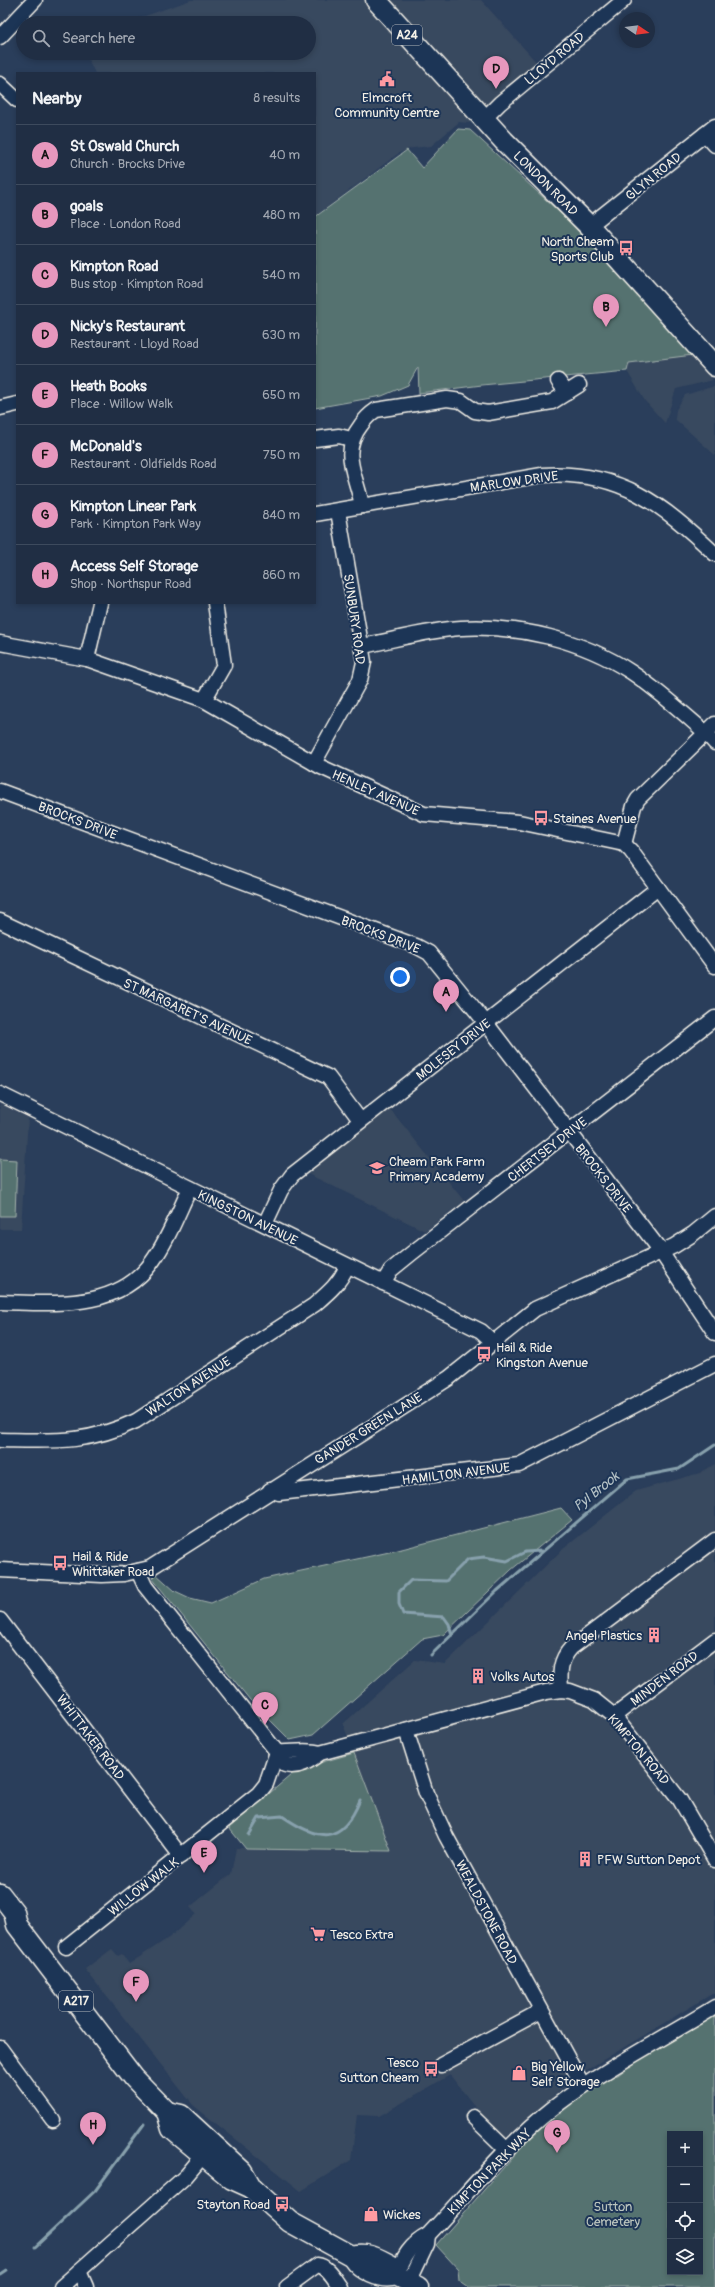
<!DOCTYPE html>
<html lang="en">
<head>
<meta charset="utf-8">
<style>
  :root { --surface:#202e44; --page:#28364b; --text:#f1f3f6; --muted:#a2a8b2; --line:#3d4a5d; --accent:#e797bd }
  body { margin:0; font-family:Pangolin,sans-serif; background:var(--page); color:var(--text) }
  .controls { position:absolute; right:12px; bottom:12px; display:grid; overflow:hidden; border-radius:0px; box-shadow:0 2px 6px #0003 }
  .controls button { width:36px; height:36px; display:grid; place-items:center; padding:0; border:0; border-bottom:1px solid var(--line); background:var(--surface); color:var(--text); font:20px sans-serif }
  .compass { position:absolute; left:619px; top:12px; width:36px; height:36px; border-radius:50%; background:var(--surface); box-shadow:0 2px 6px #0003; rotate:103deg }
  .you { position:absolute; left:400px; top:977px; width:14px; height:14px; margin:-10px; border:3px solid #fff; border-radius:50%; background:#1a73e8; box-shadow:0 0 0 6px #1a73e833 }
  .badge { display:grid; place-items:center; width:26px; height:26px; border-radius:50%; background:var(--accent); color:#111; font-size:13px; font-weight:700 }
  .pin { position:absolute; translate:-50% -33px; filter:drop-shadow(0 1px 2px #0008) }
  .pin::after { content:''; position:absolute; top:21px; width:14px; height:12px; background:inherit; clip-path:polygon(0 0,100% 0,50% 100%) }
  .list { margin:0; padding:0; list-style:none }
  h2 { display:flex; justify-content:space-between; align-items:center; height:52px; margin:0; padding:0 16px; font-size:17px }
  h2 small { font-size:13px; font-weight:400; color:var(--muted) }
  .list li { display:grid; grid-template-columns:26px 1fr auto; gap:12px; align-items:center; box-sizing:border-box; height:60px; padding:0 16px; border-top:1px solid var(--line) }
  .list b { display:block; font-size:15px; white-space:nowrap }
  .list p { margin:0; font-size:13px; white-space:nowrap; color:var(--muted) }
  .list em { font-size:13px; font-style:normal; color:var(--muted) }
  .icon { flex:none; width:22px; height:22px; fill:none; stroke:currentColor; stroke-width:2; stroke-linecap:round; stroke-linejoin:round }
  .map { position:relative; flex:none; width:715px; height:2287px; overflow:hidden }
  .search { position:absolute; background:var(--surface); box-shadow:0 2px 6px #0003; left:16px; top:16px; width:300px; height:44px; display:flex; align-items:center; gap:10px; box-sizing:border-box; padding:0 14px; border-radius:22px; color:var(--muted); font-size:15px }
  .panel { position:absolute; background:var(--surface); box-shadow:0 2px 6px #0003; left:16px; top:72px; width:300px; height:532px; border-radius:0px }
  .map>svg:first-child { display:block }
  .built { fill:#39495f }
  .green { fill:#557270; stroke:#a4b2ac; fill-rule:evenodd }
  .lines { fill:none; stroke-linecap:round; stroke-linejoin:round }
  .stream { stroke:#88a1ad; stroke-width:3 }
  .minor-casing { stroke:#f4f1e8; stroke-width:17 }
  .highway-casing { stroke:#f4f1e8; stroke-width:23 }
  .minor { stroke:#1d3557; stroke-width:14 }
  .highway { stroke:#1d3557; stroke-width:20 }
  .labels { text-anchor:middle; stroke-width:4; stroke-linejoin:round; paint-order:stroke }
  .shield { fill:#1d3557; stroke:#b4b9bc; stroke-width:1 }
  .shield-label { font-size:12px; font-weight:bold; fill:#f4f1e8 }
  .street-label { font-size:13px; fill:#f4f1e8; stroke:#1d3557 }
  .poi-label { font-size:13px; fill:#f4f1e8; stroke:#1d3557; text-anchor:start }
  .park-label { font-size:13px; fill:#bcc5be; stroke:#1d3557 }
  .water-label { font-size:14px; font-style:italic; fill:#b5c2c6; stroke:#1d3557 }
</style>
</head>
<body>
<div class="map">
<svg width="715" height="2287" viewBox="0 0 715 2287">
  <rect width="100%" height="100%" fill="#2a3e5b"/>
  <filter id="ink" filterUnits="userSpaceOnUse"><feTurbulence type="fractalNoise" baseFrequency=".025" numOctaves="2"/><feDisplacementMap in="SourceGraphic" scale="8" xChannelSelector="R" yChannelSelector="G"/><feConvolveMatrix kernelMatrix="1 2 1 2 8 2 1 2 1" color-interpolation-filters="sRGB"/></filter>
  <g filter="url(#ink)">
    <!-- built -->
    <g class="built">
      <path d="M191 0H481L537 63 469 123 459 122 431 146 412 148 399 153 315 216V73H95L85 53H309V23H125Z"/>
      <path d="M693 355 713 380 676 389 665 423 645 401 627 371 629 363Z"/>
      <path d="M715 386V455L675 419 676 410 685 395Z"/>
      <path d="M0 1104 28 1118 21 1229H0Z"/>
      <path d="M390 1109 464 1201 425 1231 308 1174 366 1125Z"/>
      <path d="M715 1464V1992L575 2077 502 2141 450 2075 379 2116 357 2115 351 2160 301 2191 193 2105 85 1969 112 1949 118 1956 122 1954 129 1964 170 1937 196 1914 190 1907 231 1874 236 1848 391 1851 343 1724 415 1660 445 1664 562 1550 636 1491 700 1473Z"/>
    </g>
    <!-- green -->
    <g class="green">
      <path d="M458 129 470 130 570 222 693 355 629 363 627 371 482 385 419 393 418 367 408 385 382 396 315 408V217L407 150 422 168Z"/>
      <path d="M0 1159 17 1160 15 1216H0Z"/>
      <path d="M561 1508 572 1520 511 1570 443 1635 422 1639 313 1735 290 1740 250 1700 152 1578 156 1574 175 1591 190 1598 211 1603 264 1579 394 1551Z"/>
      <path d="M354 1753 391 1851 246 1849 229 1828 298 1769Z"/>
      <path d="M715 2009V2287H469L459 2280 458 2269 436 2245 538 2128 601 2078 618 2075 627 2068 635 2056ZM670 2134H700V2272H670Z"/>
    </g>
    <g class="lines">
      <!-- stream -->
      <g class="stream">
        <path d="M452 1635 449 1624 444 1617 403 1614 399 1604V1592L411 1580 446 1581 468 1559 484 1557 507 1561 525 1552 541 1551"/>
        <path d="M431 1655 497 1591 627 1479 679 1469 715 1445"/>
        <path d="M249 1835 259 1818 282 1816C318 1840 341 1847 360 1800"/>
        <path d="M35 2247 95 2191 144 2124"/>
        <path d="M0 2274 6 2270"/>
      </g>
      <!-- minor casing -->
      <g class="minor-casing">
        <g id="minor">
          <path d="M0 37 35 0"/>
          <path d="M0 84 17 100"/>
          <path d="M485 118 500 103 624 0"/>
          <path d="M705 134 715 145"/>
          <path d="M589 226 715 126"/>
          <path d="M558 381 567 393"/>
          <path d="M0 408 17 404"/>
          <path d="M315 439 339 436 351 439"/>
          <path d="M362 506C357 476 339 453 361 425 365 419 370 414 376 410L447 399 461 401 475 411 488 413 552 402 579 385"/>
          <path d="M315 514 542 475C620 470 662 504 715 554"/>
          <path d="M0 643 87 659 204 700 321 767 424 814 519 822 624 844 631 851 715 966"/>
          <path d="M362 646C394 640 428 630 461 628 519 625 582 640 631 672 658 690 682 712 706 733L715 743"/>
          <path d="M87 659 100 603"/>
          <path d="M204 700 224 665 215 603"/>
          <path d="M314 763 360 680 364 662 338 511"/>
          <path d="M0 791 416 946 429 953 486 1023 657 1246 715 1333"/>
          <path d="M624 844 634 806 638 799 715 724"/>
          <path d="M0 921 328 1077 360 1120"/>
          <path d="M0 1094 481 1331 493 1342"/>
          <path d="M265 1224 281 1190 292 1175 658 888"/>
          <path d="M383 1283 391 1270 412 1253 715 1018"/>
          <path d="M0 1302C53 1303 117 1311 152 1262 168 1240 178 1213 190 1188"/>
          <path d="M0 1440C53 1441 87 1444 136 1421L314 1305C328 1293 340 1283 347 1266"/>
          <path d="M270 1490 279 1493 305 1490 519 1465 715 1364"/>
          <path d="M0 1570 102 1575 124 1574 150 1568 449 1378 535 1309 674 1246 693 1234 715 1216"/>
          <path d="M138 1571 145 1586 277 1752 285 1765C298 1769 310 1761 320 1753L546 1692 561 1690 570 1691 594 1700 614 1716 680 1800 715 1860"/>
          <path d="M0 1620 181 1856"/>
          <path d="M561 1690C560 1673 559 1661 571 1648L715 1540"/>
          <path d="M614 1716 715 1640"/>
          <path d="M406 1730 426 1793 446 1836 583 2086"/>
          <path d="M277 1752C290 1753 308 1749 320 1753"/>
          <path d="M66 1947 258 1794 266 1784 277 1752"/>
          <path d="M0 2048 53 2120"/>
          <path d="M441 2065 541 2011"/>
          <path d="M473 2117 506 2149"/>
          <path d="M79 2271 86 2287"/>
          <path d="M396 2275C403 2258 410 2244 428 2235 469 2192 506 2145 553 2108 604 2069 661 2040 715 2007"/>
          <path d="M409 2282 427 2244 428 2235"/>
          <path d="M61 2287 186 2176 196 2164 200 2154"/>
          <path d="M287 2287 317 2265C328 2266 334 2279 340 2287"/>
        </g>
      </g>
      <!-- highway casing -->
      <g class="highway-casing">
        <g id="highway">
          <path d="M376 0 504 141 589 226 715 366"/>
          <path d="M0 1894 14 1912 17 1925 134 2078 167 2112 172 2129 232 2179 252 2188"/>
          <path d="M167 2112 181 2115 242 2171 252 2188 290 2222 352 2256C361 2270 380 2280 396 2275L418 2287"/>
          <path d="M352 2256C370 2252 378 2259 394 2267L396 2275"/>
        </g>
      </g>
      <!-- minor -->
      <use href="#minor" class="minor"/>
      <!-- highway -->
      <use href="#highway" class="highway"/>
    </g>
  </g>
  <!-- icons -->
  <defs>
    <g id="civic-bare" transform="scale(1.2)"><path d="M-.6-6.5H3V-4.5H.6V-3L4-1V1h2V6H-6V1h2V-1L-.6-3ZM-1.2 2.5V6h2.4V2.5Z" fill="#ff9aa2" stroke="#1d3557" stroke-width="2.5" paint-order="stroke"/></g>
    <g id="bus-bare" transform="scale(1.2)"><path d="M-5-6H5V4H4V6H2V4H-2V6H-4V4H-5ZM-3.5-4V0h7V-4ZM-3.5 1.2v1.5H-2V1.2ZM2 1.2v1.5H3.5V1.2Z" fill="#ff9aa2" stroke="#1d3557" stroke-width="2.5" paint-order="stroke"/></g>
    <g id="school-bare" transform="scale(1.2)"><path d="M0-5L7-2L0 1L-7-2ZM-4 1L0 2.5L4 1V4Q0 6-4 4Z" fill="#ff9aa2" stroke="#1d3557" stroke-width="2.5" paint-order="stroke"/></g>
    <g id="building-bare" transform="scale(1.2)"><path d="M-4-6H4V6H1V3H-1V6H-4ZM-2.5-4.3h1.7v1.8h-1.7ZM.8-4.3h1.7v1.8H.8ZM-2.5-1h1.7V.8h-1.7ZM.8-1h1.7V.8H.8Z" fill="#ff9aa2" stroke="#1d3557" stroke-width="2.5" paint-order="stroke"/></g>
    <g id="supermarket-bare" transform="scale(1.2)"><path d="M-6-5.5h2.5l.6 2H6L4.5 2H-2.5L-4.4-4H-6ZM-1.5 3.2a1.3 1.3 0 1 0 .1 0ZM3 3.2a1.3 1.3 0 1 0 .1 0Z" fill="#ff9aa2" stroke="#1d3557" stroke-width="2.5" paint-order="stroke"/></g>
    <g id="shop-bare" transform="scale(1.2)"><path d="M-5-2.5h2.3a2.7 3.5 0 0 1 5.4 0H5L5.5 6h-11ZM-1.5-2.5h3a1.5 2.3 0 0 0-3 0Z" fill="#ff9aa2" stroke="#1d3557" stroke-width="2.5" paint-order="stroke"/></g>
  </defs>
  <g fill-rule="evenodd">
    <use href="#civic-bare" x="387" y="79"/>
    <use href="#bus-bare" x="626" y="248"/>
    <use href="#bus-bare" x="541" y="818"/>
    <use href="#school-bare" x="377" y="1168"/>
    <use href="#bus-bare" x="484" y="1354"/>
    <use href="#bus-bare" x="60" y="1563"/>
    <use href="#building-bare" x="654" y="1635"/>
    <use href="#building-bare" x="478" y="1676"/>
    <use href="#building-bare" x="585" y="1859"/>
    <use href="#supermarket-bare" x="318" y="1934"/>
    <use href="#bus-bare" x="431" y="2069"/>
    <use href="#shop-bare" x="519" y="2073"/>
    <use href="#bus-bare" x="282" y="2204"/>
    <use href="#shop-bare" x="371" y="2214"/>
  </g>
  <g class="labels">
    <!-- shield labels -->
    <g class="shield">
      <rect x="392" y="25" width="30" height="20" rx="3"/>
      <rect x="59" y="1991" width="34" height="20" rx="3"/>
    </g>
    <g class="shield-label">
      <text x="407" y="39">A24</text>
      <text x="76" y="2005">A217</text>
    </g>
    <!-- street labels -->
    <g class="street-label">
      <text transform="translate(554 58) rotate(-40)" y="5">LLOYD ROAD</text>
      <text transform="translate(653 176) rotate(-39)" y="5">GLYN ROAD</text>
      <text transform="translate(546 183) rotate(45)" y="5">LONDON ROAD</text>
      <text transform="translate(514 481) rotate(-8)" y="5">MARLOW DRIVE</text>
      <text transform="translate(355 619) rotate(82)" y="5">SUNBURY ROAD</text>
      <text transform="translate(376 792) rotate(24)" y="5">HENLEY AVENUE</text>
      <text transform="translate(78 820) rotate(21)" y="5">BROCKS DRIVE</text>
      <text transform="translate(381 934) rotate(21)" y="5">BROCKS DRIVE</text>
      <text transform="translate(188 1011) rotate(25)" y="5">ST MARGARET'S AVENUE</text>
      <text transform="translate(453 1049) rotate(-38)" y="5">MOLESEY DRIVE</text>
      <text transform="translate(547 1149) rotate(-38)" y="5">CHERTSEY DRIVE</text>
      <text transform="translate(604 1178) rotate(52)" y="5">BROCKS DRIVE</text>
      <text transform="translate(248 1217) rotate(26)" y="5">KINGSTON AVENUE</text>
      <text transform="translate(188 1386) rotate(-33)" y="5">WALTON AVENUE</text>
      <text transform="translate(368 1428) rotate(-32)" y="5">GANDER GREEN LANE</text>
      <text transform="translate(456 1473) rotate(-7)" y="5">HAMILTON AVENUE</text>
      <text transform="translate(664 1678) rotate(-37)" y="5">MINDEN ROAD</text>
      <text transform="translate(91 1737) rotate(53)" y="5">WHITTAKER ROAD</text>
      <text transform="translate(639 1749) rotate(50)" y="5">KIMPTON ROAD</text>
      <text transform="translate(143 1886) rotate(-38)" y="5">WILLOW WALK</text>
      <text transform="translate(487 1912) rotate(62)" y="5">WEALDSTONE ROAD</text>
      <text transform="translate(489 2171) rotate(-46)" y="5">KIMPTON PARK WAY</text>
    </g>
    <!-- poi labels -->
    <g class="poi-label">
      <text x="387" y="102" text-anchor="middle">Elmcroft<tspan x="387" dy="15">Community Centre</tspan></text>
      <text x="614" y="246" text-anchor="end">North Cheam<tspan x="614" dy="15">Sports Club</tspan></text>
      <text x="553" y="823">Staines Avenue</text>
      <text x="389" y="1166">Cheam Park Farm<tspan x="389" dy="15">Primary Academy</tspan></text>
      <text x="496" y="1352">Hail &amp; Ride<tspan x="496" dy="15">Kingston Avenue</tspan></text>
      <text x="72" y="1561">Hail &amp; Ride<tspan x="72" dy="15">Whittaker Road</tspan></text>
      <text x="642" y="1640" text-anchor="end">Angel Plastics</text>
      <text x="490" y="1681">Volks Autos</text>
      <text x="597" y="1864">PFW Sutton Depot</text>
      <text x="330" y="1939">Tesco Extra</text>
      <text x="419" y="2067" text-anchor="end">Tesco<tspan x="419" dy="15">Sutton Cheam</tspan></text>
      <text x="531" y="2071">Big Yellow<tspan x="531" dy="15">Self Storage</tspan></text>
      <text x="270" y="2209" text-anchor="end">Stayton Road</text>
      <text x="383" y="2219">Wickes</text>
    </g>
    <!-- park labels -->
    <g class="park-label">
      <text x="613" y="2211">Sutton<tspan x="613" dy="15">Cemetery</tspan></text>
    </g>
    <!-- water labels -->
    <g class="water-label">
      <text transform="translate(596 1491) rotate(-39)" y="5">Pyl Brook</text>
    </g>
  </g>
</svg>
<div class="controls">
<button>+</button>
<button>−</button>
<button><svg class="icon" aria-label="locate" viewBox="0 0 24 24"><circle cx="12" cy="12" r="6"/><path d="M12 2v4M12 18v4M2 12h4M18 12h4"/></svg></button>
<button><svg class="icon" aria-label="layers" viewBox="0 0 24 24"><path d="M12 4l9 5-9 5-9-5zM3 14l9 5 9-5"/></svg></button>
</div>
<svg class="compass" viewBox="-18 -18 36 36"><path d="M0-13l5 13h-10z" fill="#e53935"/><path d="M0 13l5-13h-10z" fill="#a2a8b2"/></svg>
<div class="you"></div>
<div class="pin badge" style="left:446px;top:1012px">A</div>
<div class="pin badge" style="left:606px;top:327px">B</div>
<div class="pin badge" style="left:265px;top:1725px">C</div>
<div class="pin badge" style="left:496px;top:89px">D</div>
<div class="pin badge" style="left:204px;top:1873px">E</div>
<div class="pin badge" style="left:136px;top:2002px">F</div>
<div class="pin badge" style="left:557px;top:2153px">G</div>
<div class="pin badge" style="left:93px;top:2145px">H</div>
<div class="search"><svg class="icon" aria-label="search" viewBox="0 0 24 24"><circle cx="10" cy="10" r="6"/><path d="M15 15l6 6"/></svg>Search here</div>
<section class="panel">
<h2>Nearby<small>8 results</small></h2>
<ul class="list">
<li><span class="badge">A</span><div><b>St Oswald Church</b><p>Church · Brocks Drive</p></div><em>40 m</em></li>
<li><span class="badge">B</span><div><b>goals</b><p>Place · London Road</p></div><em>480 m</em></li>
<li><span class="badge">C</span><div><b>Kimpton Road</b><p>Bus stop · Kimpton Road</p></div><em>540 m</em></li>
<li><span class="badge">D</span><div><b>Nicky's Restaurant</b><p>Restaurant · Lloyd Road</p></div><em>630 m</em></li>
<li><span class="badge">E</span><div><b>Heath Books</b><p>Place · Willow Walk</p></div><em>650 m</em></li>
<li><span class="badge">F</span><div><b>McDonald's</b><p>Restaurant · Oldfields Road</p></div><em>750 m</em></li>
<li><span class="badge">G</span><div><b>Kimpton Linear Park</b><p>Park · Kimpton Park Way</p></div><em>840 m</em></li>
<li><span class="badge">H</span><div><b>Access Self Storage</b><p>Shop · Northspur Road</p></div><em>860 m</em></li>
</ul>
</section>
</div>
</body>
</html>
